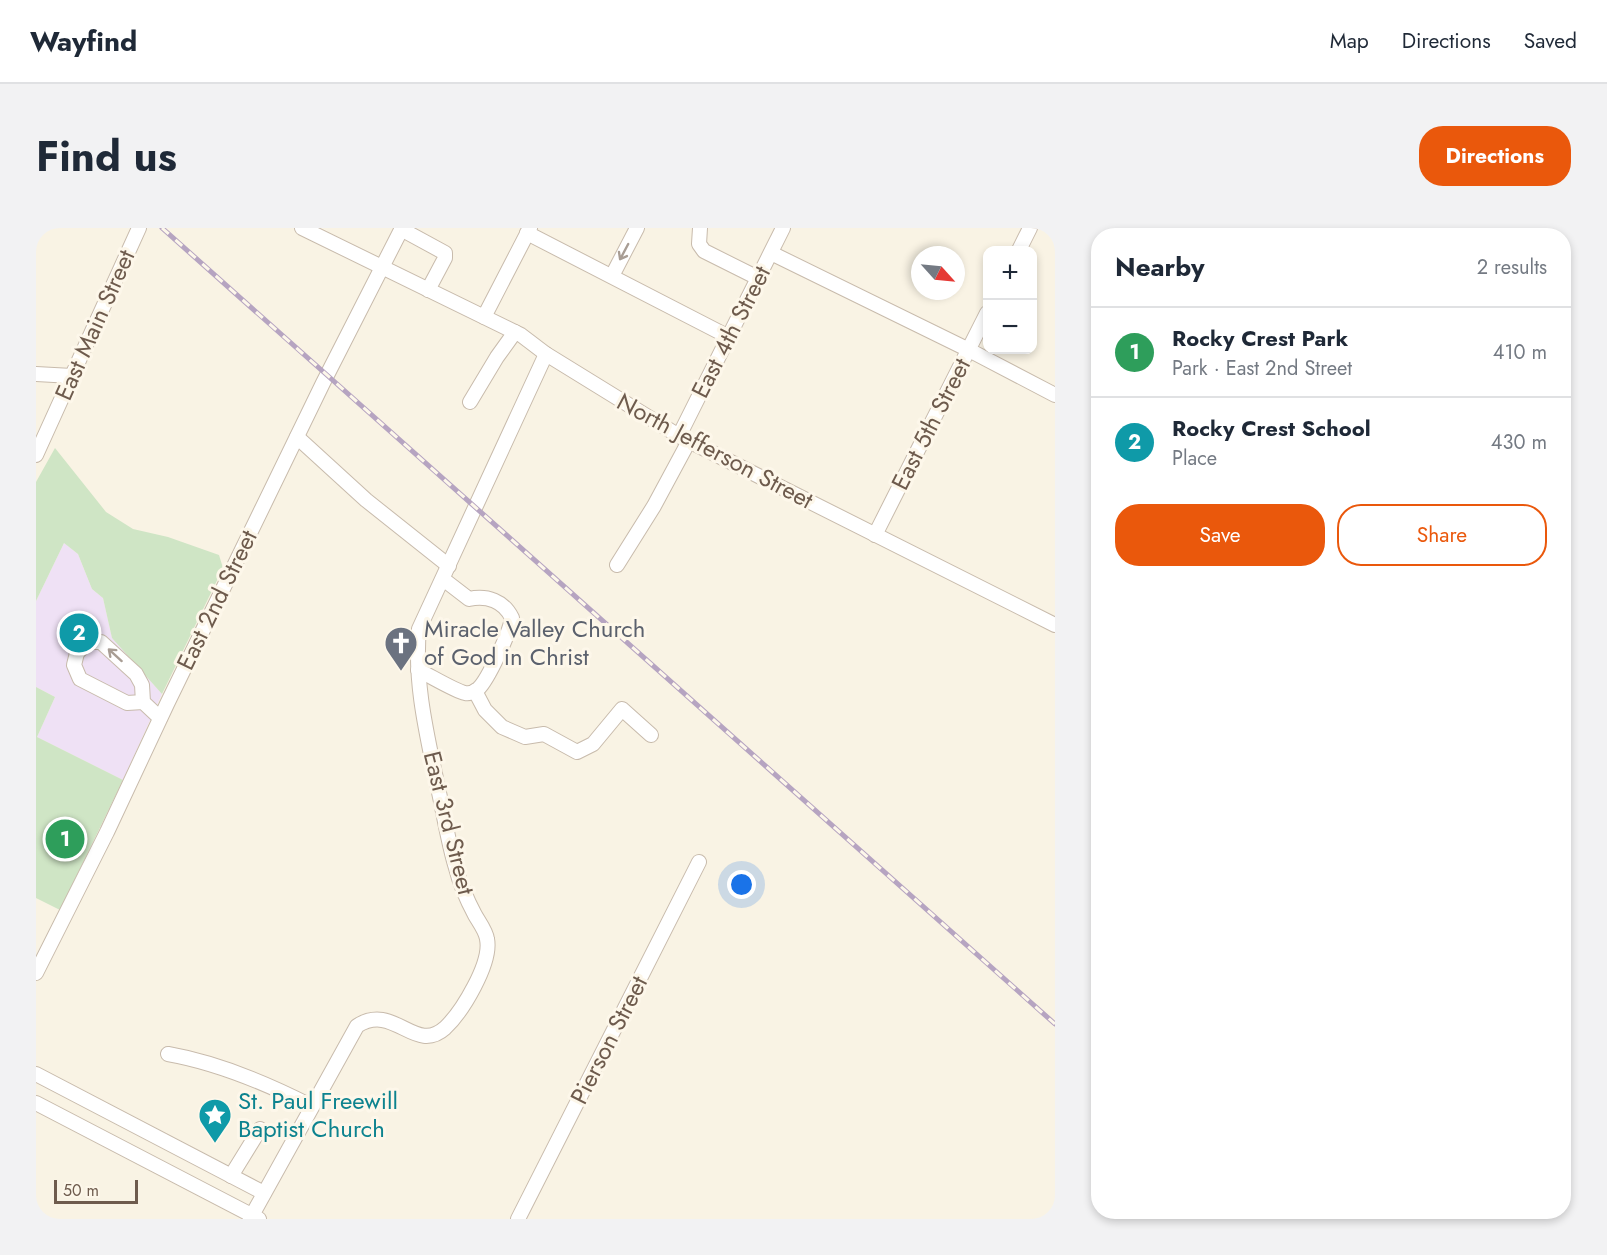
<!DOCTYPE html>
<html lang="en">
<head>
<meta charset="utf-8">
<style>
  :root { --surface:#fff; --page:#f2f2f3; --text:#1f2937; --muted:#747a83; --line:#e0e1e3; --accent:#ea580c }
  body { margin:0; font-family:Jost,sans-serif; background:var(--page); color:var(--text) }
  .controls { position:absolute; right:18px; top:18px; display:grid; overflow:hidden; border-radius:12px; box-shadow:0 3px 9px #0003 }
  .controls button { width:54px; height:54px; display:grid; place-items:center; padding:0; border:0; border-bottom:2px solid var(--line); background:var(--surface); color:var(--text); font:30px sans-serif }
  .compass { position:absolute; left:875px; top:18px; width:54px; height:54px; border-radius:50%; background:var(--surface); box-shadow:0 3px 9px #0003; rotate:117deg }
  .scale { position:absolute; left:18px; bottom:15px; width:84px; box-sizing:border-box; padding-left:6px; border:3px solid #6e5b4d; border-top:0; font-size:16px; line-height:21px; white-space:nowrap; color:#6e5b4d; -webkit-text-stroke:4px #fdf7ea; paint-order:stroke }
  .you { position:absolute; left:706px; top:657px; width:21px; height:21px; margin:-15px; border:4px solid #fff; border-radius:50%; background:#1a73e8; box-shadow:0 0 0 9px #1a73e833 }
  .badge { display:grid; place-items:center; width:39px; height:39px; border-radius:50%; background:var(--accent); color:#fff; font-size:20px; font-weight:700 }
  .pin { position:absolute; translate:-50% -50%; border:3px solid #fff; box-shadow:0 2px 6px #0006 }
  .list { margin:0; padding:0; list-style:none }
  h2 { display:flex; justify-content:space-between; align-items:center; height:78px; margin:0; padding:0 24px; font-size:26px }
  h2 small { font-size:20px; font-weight:400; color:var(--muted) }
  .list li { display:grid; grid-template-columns:39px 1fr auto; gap:18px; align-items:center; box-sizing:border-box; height:90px; padding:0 24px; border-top:2px solid var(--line) }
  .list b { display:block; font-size:22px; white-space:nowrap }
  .list p { margin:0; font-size:20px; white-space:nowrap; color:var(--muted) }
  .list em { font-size:20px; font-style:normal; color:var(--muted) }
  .actions { display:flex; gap:12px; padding:18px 24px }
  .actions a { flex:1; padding:14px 0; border:2px solid var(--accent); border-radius:24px; text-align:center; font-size:21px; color:var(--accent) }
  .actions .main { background:var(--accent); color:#fff }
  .map { position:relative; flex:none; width:1019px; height:991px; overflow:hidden; border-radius:24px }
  header { display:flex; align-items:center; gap:36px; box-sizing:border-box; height:84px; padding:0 30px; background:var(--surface); border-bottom:2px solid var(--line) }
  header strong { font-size:28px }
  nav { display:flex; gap:33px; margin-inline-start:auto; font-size:21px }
  .intro { display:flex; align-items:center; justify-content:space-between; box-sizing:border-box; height:144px; padding:0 36px }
  h1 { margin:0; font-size:42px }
  .button { padding:15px 27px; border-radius:24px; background:var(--accent); color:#fff; font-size:21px; font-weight:700 }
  main { display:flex; gap:36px; padding:0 36px }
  aside { flex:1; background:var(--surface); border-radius:24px; box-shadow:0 3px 9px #0003 }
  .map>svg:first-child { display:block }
  .education { fill:#efe1f5 }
  .green { fill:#cfe5c5 }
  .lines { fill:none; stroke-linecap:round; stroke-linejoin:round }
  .minor-casing { stroke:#c8bbac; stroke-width:16 }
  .minor { stroke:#fff; stroke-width:14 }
  .rail-casing { stroke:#b6a4c1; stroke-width:5 }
  .rail { stroke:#fdf7ea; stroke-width:3; stroke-dasharray:9; stroke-linecap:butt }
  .oneway { stroke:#a89d94 }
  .labels { text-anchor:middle; stroke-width:6; stroke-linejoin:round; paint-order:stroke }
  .street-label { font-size:24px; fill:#6e5b4d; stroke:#fdf7ea }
  .worship-label { font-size:24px; fill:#5b616d; stroke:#fdf7ea; text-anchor:start }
  .culture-label { font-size:24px; fill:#0d838f; stroke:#fdf7ea; text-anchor:start }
</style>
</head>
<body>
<header>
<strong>Wayfind</strong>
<nav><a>Map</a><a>Directions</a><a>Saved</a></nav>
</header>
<div class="intro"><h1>Find us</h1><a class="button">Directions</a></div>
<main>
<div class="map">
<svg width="1019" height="991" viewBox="0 0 1019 991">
  <rect width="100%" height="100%" fill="#f9f3e4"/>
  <!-- education -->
  <path class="education" d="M28 315 42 326 56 361 67 370 76 410 126 466 87 552 1 509 19 469 0 459V373Z"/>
  <!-- green -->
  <g class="green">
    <path d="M19 220 70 284 97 301 132 309 183 327 187 340 126 466 76 410 67 370 56 361 42 326 28 315 0 373V254Z"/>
    <path d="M0 459 19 469 1 509 87 552 24 682 0 670Z"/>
  </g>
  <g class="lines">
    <!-- minor casing -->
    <g class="minor-casing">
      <g id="minor">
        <path d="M266 0 485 107 510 126 643 208 1019 397"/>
        <path d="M664 0 663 16 668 23 722 50"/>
        <path d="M365 1 409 25V30L392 62"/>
        <path d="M491 5 693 109"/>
        <path d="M983 22 994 0"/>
        <path d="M735 25 933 122 1019 167"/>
        <path d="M576 48 601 0"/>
        <path d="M448 89 494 0"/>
        <path d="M0 146 36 148"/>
        <path d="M434 174 461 129 479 104"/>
        <path d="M643 208 747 0"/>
        <path d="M261 209 330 272 413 338"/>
        <path d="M0 227 103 0"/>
        <path d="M839 307 951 85"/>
        <path d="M581 337 618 278 653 213"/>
        <path d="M382 442C393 447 419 463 429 465 433 466 438 464 442 461 452 452 474 404 476 390 468 373 451 367 433 371L407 351"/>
        <path d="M439 463 449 482 466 499 489 509 508 506 541 524 557 516 586 481 615 507"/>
        <path d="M107 474 91 475 44 451 38 437 41 425 52 414H65L100 446 106 457 107 474 124 490"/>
        <path d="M0 745 71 604 131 476 287 155 366 0"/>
        <path d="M132 826C183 835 230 855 275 878"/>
        <path d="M0 846 228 965"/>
        <path d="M0 875 223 991"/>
        <path d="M195 948 224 901"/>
        <path d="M214 991 321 798C358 774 379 827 409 800 426 784 456 735 451 711 450 703 443 694 439 687 431 672 424 656 420 640 412 614 408 586 402 560 391 507 378 455 383 401L510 126"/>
        <path d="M482 991 663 634"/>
      </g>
    </g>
    <!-- minor -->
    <use href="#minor" class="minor"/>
    <!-- rail casing -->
    <g class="rail-casing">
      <path id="rail" d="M126 0 1019 796"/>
    </g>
    <!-- rail -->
    <use href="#rail" class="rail"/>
  </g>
  <!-- one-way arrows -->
  <defs><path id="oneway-shaft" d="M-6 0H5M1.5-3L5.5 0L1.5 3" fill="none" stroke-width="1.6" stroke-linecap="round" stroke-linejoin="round" transform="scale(1.5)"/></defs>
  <g class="oneway">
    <use href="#oneway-shaft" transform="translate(588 24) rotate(118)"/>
    <use href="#oneway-shaft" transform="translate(79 427) rotate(-138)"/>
  </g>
  <!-- icons -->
  <defs>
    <g id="church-pin" transform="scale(1.725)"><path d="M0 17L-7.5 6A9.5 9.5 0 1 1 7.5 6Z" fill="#6b7280" stroke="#fdf7ea"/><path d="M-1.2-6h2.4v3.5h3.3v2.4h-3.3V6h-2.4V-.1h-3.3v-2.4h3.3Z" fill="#fff"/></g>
    <g id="sight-pin" transform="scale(1.725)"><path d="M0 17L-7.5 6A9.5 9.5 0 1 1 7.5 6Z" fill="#0f9aa8" stroke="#fdf7ea"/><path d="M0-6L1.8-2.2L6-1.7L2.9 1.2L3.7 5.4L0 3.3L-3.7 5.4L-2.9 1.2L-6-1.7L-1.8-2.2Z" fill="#fff"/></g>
  </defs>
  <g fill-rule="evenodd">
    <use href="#church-pin" x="365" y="415"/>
    <use href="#sight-pin" x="179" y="887"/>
  </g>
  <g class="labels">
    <!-- street labels -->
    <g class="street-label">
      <text transform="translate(59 97) rotate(-66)" y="8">East Main Street</text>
      <text transform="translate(695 104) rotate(-63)" y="8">East 4th Street</text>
      <text transform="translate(895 196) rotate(-63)" y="8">East 5th Street</text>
      <text transform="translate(679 223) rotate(28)" y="8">North Jefferson Street</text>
      <text transform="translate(181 372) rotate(-64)" y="8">East 2nd Street</text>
      <text transform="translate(413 595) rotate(76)" y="8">East 3rd Street</text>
      <text transform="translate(573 812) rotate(-63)" y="8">Pierson Street</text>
    </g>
    <!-- worship labels -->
    <g class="worship-label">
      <text x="388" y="409">Miracle Valley Church<tspan x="388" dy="28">of God in Christ</tspan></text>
    </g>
    <!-- culture labels -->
    <g class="culture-label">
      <text x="202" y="881">St. Paul Freewill<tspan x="202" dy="28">Baptist Church</tspan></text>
    </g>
  </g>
</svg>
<div class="controls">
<button>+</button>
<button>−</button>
</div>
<svg class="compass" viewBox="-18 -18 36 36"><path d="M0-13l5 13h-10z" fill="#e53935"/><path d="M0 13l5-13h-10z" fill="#747a83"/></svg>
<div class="scale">50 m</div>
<div class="you"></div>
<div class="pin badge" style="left:29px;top:611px;background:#2e9e5b">1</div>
<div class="pin badge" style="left:43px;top:405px;background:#0f9aa8">2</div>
</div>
<aside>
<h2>Nearby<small>2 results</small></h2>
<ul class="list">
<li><span class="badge" style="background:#2e9e5b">1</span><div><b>Rocky Crest Park</b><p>Park · East 2nd Street</p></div><em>410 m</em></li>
<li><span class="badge" style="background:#0f9aa8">2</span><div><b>Rocky Crest School</b><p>Place</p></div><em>430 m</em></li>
</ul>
<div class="actions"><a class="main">Save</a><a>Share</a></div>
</aside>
</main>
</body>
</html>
